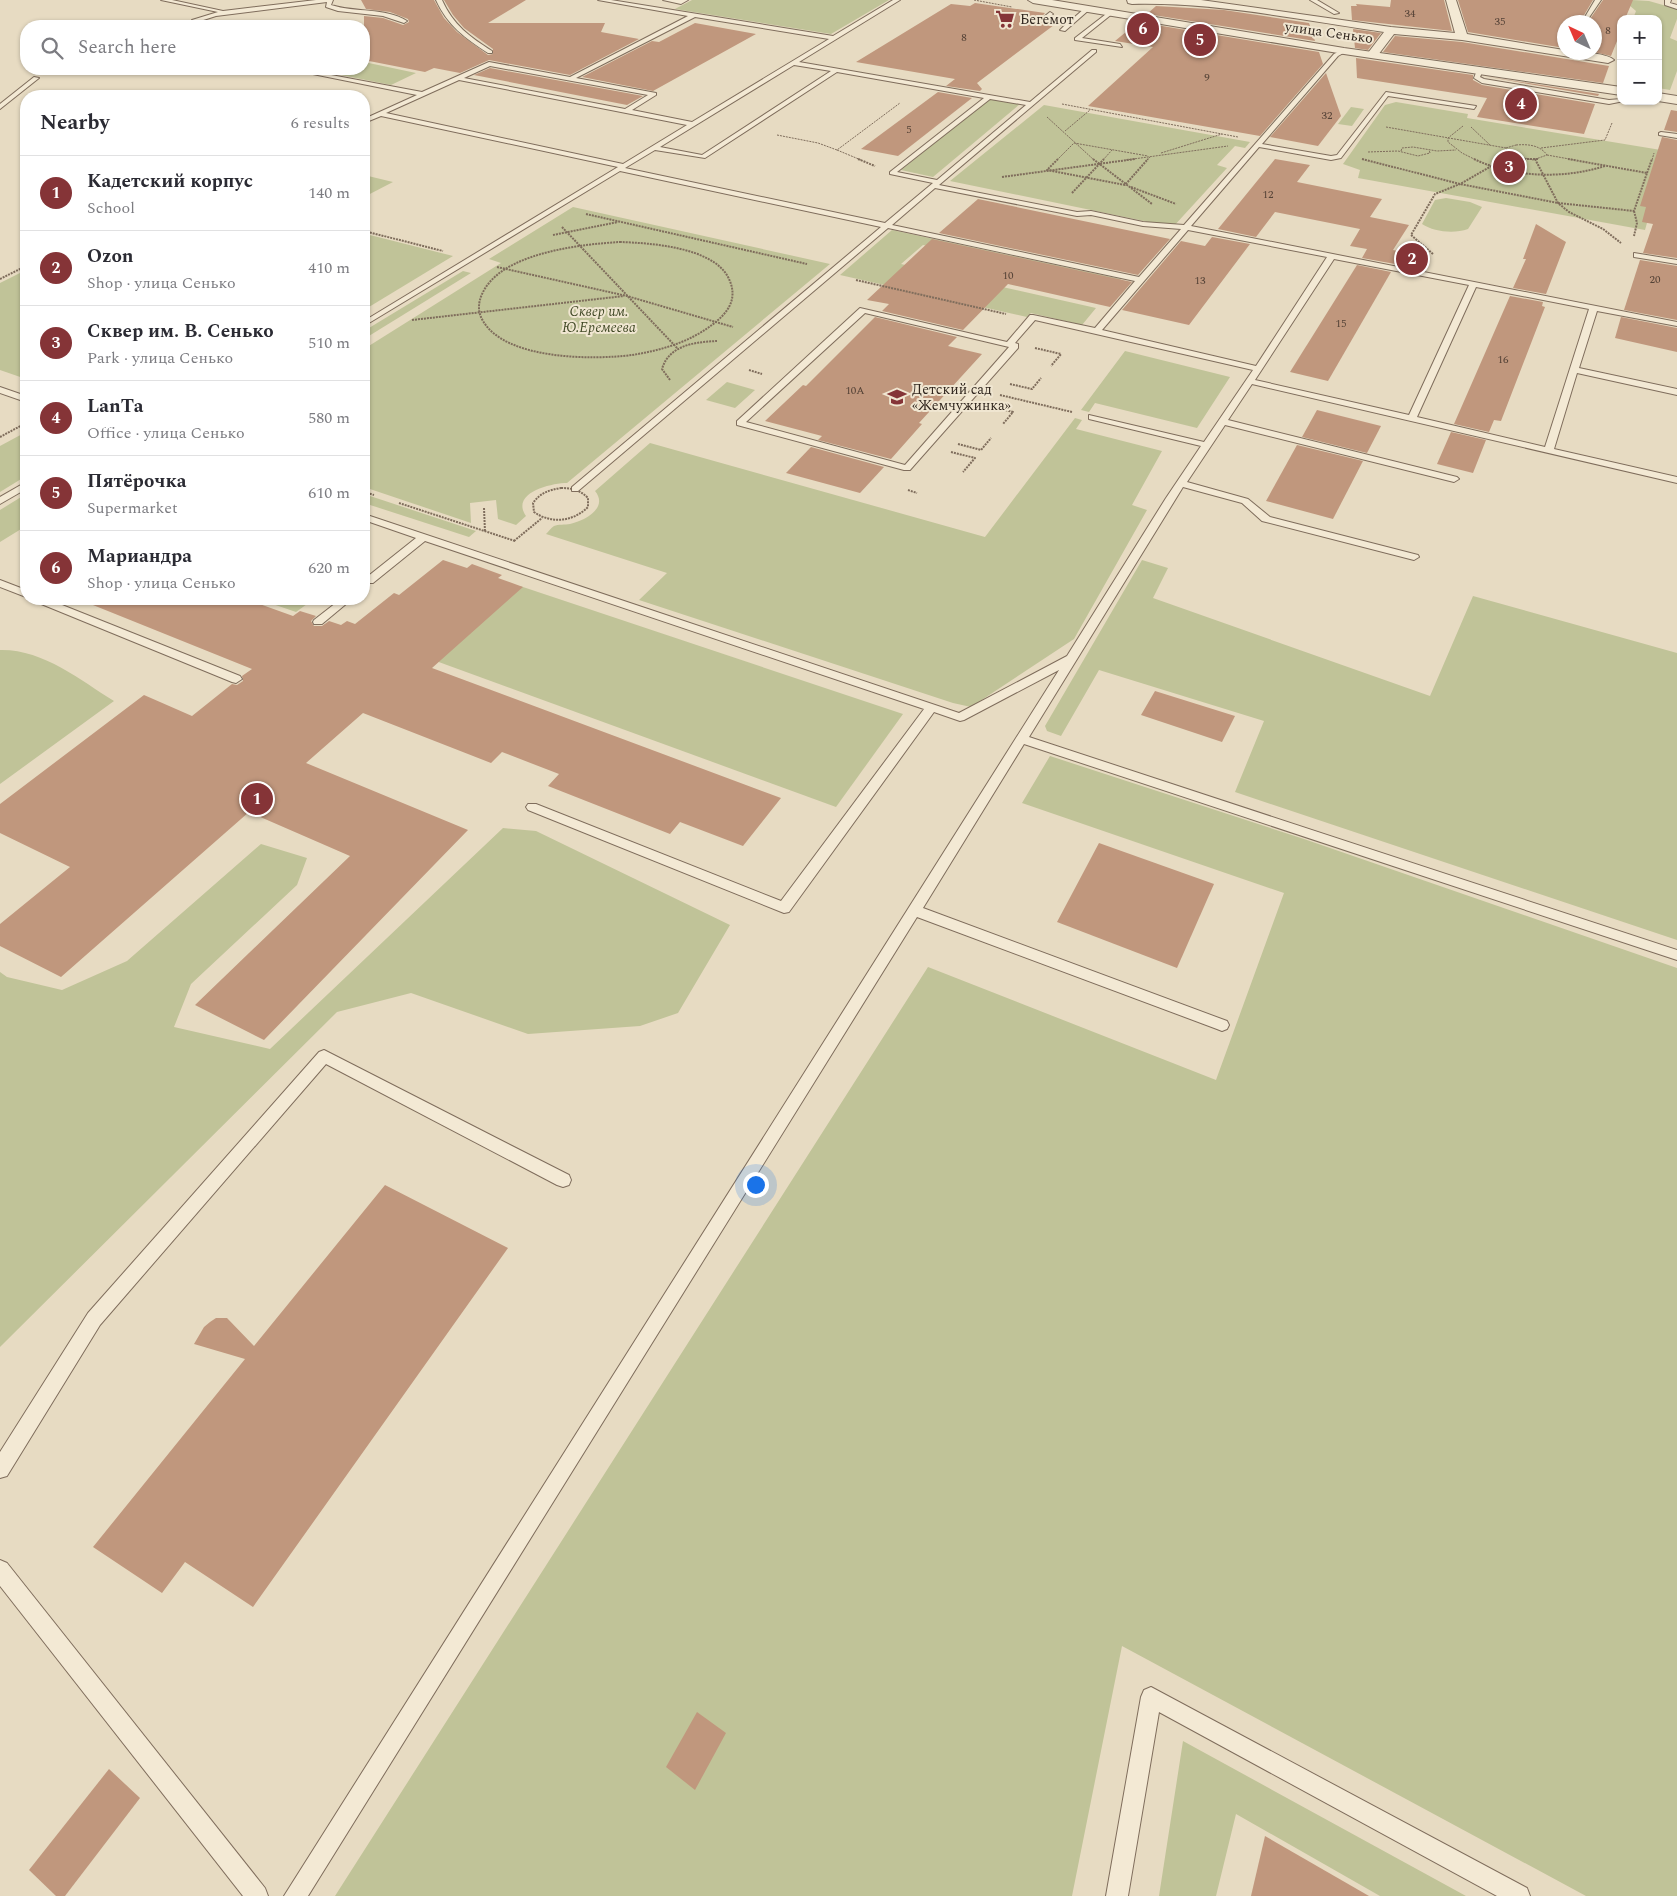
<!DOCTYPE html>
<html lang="en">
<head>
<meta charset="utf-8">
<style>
  :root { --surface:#fff; --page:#f2f2f3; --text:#2b2b33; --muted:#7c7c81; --line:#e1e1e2; --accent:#853437 }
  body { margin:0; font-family:Spectral,serif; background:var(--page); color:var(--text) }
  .controls { position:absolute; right:15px; top:15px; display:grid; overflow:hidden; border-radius:10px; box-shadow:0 1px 4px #0004 }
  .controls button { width:45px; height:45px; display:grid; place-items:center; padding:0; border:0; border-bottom:1px solid var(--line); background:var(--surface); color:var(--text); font:25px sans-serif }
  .compass { position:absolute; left:1557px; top:15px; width:45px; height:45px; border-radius:50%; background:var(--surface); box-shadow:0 1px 4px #0004; rotate:316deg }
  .you { position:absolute; left:755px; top:1184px; width:18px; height:18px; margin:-12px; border:4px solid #fff; border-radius:50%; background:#1a73e8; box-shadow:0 0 0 8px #1a73e833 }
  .badge { display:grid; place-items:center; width:32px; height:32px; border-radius:50%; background:var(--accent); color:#fff; font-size:16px; font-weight:700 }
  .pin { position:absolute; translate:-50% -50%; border:2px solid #fff; box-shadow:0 1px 5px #0006 }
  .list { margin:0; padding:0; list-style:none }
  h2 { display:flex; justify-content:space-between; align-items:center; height:65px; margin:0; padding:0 20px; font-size:21px }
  h2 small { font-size:16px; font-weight:400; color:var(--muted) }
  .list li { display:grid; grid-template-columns:32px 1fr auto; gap:15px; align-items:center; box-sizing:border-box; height:75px; padding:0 20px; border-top:1px solid var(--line) }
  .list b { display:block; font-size:19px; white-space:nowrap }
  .list p { margin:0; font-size:16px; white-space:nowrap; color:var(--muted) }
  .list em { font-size:16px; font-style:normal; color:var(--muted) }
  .icon { flex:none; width:28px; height:28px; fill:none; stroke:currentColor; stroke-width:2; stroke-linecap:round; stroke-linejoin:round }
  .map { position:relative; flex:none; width:1677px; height:1896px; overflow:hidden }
  .search { position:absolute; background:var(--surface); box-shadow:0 1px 4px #0004; left:20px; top:20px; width:350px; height:55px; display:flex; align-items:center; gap:12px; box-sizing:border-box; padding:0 18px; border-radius:20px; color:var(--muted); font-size:19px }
  .panel { position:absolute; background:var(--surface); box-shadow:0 1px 4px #0004; left:20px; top:90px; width:350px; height:515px; border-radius:20px }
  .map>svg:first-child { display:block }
  .green { fill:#c0c398 }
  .building { fill:#c0977d }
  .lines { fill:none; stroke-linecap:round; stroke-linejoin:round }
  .service-casing { stroke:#7f6d5c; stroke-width:2 }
  .minor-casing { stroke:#7f6d5c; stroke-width:2 }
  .tertiary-casing { stroke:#7f6d5c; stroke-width:2 }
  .path-far1 { stroke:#7f6d5c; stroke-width:1; stroke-dasharray:2 1; stroke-linecap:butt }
  .path { stroke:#7f6d5c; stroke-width:2; stroke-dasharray:2 1; stroke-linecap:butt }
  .service { fill:#f3e9d4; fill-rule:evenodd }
  .minor { fill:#f3e9d4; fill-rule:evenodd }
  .tertiary { fill:#f3e9d4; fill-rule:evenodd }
  .labels { text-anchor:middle; stroke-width:4; stroke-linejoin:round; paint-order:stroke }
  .far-number-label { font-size:11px; fill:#544236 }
  .far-poi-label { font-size:14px; fill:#30261e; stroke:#f0e6d1; text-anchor:start }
  .far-street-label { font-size:14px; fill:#30261e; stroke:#f0e6d1 }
  .far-park-label { font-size:14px; font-style:italic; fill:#424a27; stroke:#f0e6d1 }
</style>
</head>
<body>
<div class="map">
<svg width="1677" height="1896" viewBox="0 0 1677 1896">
  <rect width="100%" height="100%" fill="#e7dbc2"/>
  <!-- green -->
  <g class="green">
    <path d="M692 0H889L831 34 675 9Z"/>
    <path d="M1632 0 1649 1 1677 9V19L1670 38 1677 41V71L1670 90 1658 88V19H1633L1636 11 1629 5Z"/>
    <path d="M364 62 416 73 391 85 311 69H364Z"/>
    <path d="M990 99 1020 104 933 177 901 170Z"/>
    <path d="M1396 102 1468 114 1467 118 1667 151 1645 230 1358 178 1360 170 1343 164 1385 105Z"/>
    <path d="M1044 105 1250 142 1245 148 1235 146 1217 165 1227 168 1173 227 950 181Z"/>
    <path d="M1351 107 1364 109 1352 126 1338 124Z"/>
    <path d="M364 175 393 182 364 197Z"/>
    <path d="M1446 198 1470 202 1482 207 1468 229C1454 234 1434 232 1422 224L1435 200Z"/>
    <path d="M573 207 830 264 567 483C551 483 510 493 526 516L516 525 498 519 496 500 470 503 471 523 364 487V349L501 263 489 259Z"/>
    <path d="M892 230 1121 279 1115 287 923 245 901 264 1096 308 1082 325 1031 313 1027 317 840 275Z"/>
    <path d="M364 234 374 236 453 256 364 310Z"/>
    <path d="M26 270V379L0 370V283Z"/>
    <path d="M463 271 471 273 364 339V331Z"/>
    <path d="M1125 351 1230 377 1197 428 1095 403 1089 412 1081 410Z"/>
    <path d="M727 382 755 390 735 408 706 400Z"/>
    <path d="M1075 418 1082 420 1076 429 1162 451 1132 505 1147 510 1074 639 971 707 953 703 639 600 667 573 546 534C548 532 551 528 554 526 558 524 565 525 570 524 584 521 609 508 595 491L650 443 985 537Z"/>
    <path d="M26 432V476L0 492V446Z"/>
    <path d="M26 494V526L0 542V510Z"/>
    <path d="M364 494 476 531 469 537 364 503Z"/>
    <path d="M1142 560 1168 568 1153 598 1430 696 1473 596 1677 653V940L1235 792 1264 721 1099 670 1061 736 1047 731 1045 726Z"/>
    <path d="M520 586 903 714 836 807 436 661Z"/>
    <path d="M258 599H314L296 612Z"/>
    <path d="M0 650C43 649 80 680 114 701L0 784Z"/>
    <path d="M1050 756 1304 839 1677 968V1896H1586L1122 1646 1072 1896H335L928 967 1216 1080 1284 893 1022 803Z"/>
    <path d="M503 828 536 831 730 925 678 1013 640 1026 528 1034 411 993 337 1012 0 1347V972L7 977 62 990 127 961 261 844 307 858 297 885 191 984 174 1027 270 1049Z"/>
    <path d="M1183 1741 1466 1896H1380L1236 1814 1216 1896H1159Z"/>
  </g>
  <!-- building -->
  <g class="building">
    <path d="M361 0H434L444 18 457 32 488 55 493 54V49L464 28 453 15 444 0H526L488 23H605L601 32 639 39 570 75 489 60 460 73 434 68 425 72 364 60V16L383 18 403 25 409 22 408 19 390 12 366 9Z"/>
    <path d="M1391 0H1444L1452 31 1352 20 1351 6H1357L1356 4 1390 7Z"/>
    <path d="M1458 0H1593L1580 22H1564V48L1468 32Z"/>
    <path d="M1603 0H1633L1625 19H1621V31L1611 56 1594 52V22H1588Z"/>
    <path d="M975 3 1045 13 1038 21 1054 25 977 83 982 89 980 91 946 86 955 79 856 62 951 4 970 6Z"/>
    <path d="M1156 6 1224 10 1309 23 1315 41 1147 14Z"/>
    <path d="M1138 22 1319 52 1323 64 1260 136 1088 106 1153 47 1115 41Z"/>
    <path d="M695 23 756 34 653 91 582 77 652 41 659 42Z"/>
    <path d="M1353 29 1381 33 1368 50 1355 48Z"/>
    <path d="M1395 36 1462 42 1609 66 1603 83 1383 52Z"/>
    <path d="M1356 58 1473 75V80L1482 85 1595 104 1584 134 1477 117 1487 98 1357 78Z"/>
    <path d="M490 68 643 96 627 105 474 75Z"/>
    <path d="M1326 73 1341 116 1318 146 1270 137Z"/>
    <path d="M1483 76 1599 94 1598 96Z"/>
    <path d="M938 92 972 98 898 156 861 149Z"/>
    <path d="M1671 110 1677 111V132L1664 130Z"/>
    <path d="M1662 137 1677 140V258L1643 253 1653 224 1642 222 1646 207 1640 206Z"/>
    <path d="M1275 159 1310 165 1297 182 1382 199 1370 217 1409 225 1393 250 1402 252 1395 264 1362 258 1367 249 1350 246 1360 229 1275 212 1256 237 1218 229Z"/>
    <path d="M978 199 1170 239 1138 275 939 233Z"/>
    <path d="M1536 224 1566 242 1546 294 1513 288 1526 259H1523Z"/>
    <path d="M1212 237 1250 244 1189 325 1122 310 1181 241 1205 246Z"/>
    <path d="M932 239 1132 282 1110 307 1008 284 963 330 882 311 889 304 867 300Z"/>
    <path d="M1640 260 1677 266V320L1624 310Z"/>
    <path d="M1357 265 1391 272 1328 381 1290 372Z"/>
    <path d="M1510 296 1543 302 1542 306 1545 307 1501 421 1494 420 1489 432 1454 424Z"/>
    <path d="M875 317 957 337 948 346 982 354 919 423 922 424 891 459 818 440 822 436 765 421 803 385 806 386Z"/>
    <path d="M1621 317 1677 328V352L1615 338Z"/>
    <path d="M1317 410 1381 426 1367 453 1302 437Z"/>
    <path d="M1451 432 1486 440 1473 473 1437 464Z"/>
    <path d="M1297 445 1363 461 1333 519 1266 501Z"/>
    <path d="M811 447 884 467 860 493 786 473Z"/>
    <path d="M443 560 467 568 472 564 502 575 498 578 523 587 432 668 781 798 743 846 680 822 670 834 548 786 559 774 502 752 491 763 363 713 306 763 468 830 264 1040 195 1005 350 856 249 812 61 977 0 946V924L70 867 0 833V804L144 695 192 716 232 684 237 685 243 681 242 676 252 669 78 599H246L293 616 300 611 316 616 311 621 314 626H322L329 621 341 625 347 621 355 624 394 593 399 595Z"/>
    <path d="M1155 691 1235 716 1222 742 1141 715Z"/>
    <path d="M1099 843 1214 884 1177 968 1057 922Z"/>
    <path d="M385 1185 508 1248 253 1607 185 1562 162 1593 93 1547 245 1359 194 1344 204 1327 210 1322 216 1318H227L254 1346Z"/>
    <path d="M697 1712 726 1733 695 1790 666 1767Z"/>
    <path d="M109 1769 140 1798 65 1896H56L29 1870Z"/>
    <path d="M1265 1836 1369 1896H1251Z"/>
  </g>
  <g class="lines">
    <!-- service casing -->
    <g class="service-casing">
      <g id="service">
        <path d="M161 0H172L223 11 316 0H333L331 5C356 13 384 7 407 21L404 23 383 16 338 11 326 7 327 2 216 16 194 23 192 20 218 12Z"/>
        <path d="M436 0H442C453 25 470 37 492 51V53H488C465 38 448 26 436 0Z"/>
        <path d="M598 0H611L833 36 893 0H900L799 62 1030 102 1092 50H1096V52L939 185 1077 212 1091 211 1143 222 1184 225 1334 54 1342 50 1347 51 1338 56 1262 144 1331 156 1337 155 1386 92 1476 106 1474 109 1388 96 1341 158 1331 160 1259 147 1191 226 1677 322V326L1597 311 1579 368 1677 389V395L1577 373 1554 449 1677 477V483L1252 384 1228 420 1457 477 1459 479 1454 482 1225 425 1187 482 1248 499 1270 517 1418 555 1419 557 1414 560 1262 521 1242 503 1183 487 1029 737 1677 950V960L1024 744 923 908 1227 1021 1229 1025 1227 1029 1222 1031 1217 1029 917 917 308 1896H284L1059 670 964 720 960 721 934 712 789 912 784 913 528 810 526 807 528 804H536L781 901 924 709 425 541 373 583H364V577H367L416 538 364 520V514L959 713 1067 656 1166 498 1201 446 1089 419V415L1204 442 1253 370 1035 320 1015 343 1018 344V348L910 470H904L737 425V421L860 308 1007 342 1030 315H1033L1095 328 1135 281 888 228 578 491H572V487L881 227 620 171 364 326V321L618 167 381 116 364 123V119L417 95 288 69H299L422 92 489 62 570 77 688 16ZM695 17 829 39 692 122 632 110 656 95V93L576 78ZM794 65 831 71 702 155 660 147ZM490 66 648 95 625 109 464 78ZM837 72 984 98 890 172V174L933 183 885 223 625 168 655 150 705 158ZM459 80 687 125 623 164 386 113ZM990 99 1026 105 937 180 897 172ZM935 188 1077 216 1091 215 1143 226 1181 229 1139 277 892 225ZM1188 230 1327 257 1256 366 1102 330ZM1334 259 1469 285 1409 415 1255 380ZM1476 287 1589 309 1545 447 1417 417ZM865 313 1009 347 905 465 746 422Z"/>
        <path d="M663 0H688L681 4Z"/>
        <path d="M1310 0H1317L1339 13 1334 14Z"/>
        <path d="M1595 0H1601L1586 22H1582Z"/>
        <path d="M1665 0H1671L1670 3 1677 5V9L1665 5Z"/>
        <path d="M1085 8 1090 9 1065 31 1060 30 1065 25 1040 20 1050 12 1053 14 1047 19 1069 22Z"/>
        <path d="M1110 11 1112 14 1082 38 1120 44 1122 47 1075 40V38Z"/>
        <path d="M1480 68 1483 70 1480 77 1484 79 1609 100 1621 99V101H1624L1609 104 1482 83 1474 78 1477 70Z"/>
        <path d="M34 77 39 78 0 109V104Z"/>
        <path d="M1661 132 1677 134V138L1659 135V133Z"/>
        <path d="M1634 253 1677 260V264L1634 257Z"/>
        <path d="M0 387 26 396V402L0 393Z"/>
        <path d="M26 482V489L0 504V497Z"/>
        <path d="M0 580 26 590V597L0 587Z"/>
        <path d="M33 599H47L240 676 242 679 236 683 232 682 34 601Z"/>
        <path d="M341 599H352L322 624H314L313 622 314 620Z"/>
        <path d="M324 1050 569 1175 571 1180 569 1185 563 1187 557 1185 326 1064 100 1325 7 1476 0 1478V1452L88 1313 319 1052Z"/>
        <path d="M0 1560 7 1563 265 1888 268 1896H243L0 1586Z"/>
        <path d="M1151 1687 1527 1888 1530 1896H1497L1159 1712 1128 1896H1106L1141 1697 1144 1690Z"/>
      </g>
    </g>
    <!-- minor casing -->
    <g class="minor-casing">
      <path id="minor" d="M1127 0H1201L1391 27 1455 33 1446 0H1456L1467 34 1564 50V52C1577 52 1605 52 1614 60L1608 63 1462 40 1394 34 1378 55 1374 56 1368 53 1384 32C1301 20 1216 2 1132 4L1128 3Z"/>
    </g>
    <!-- tertiary casing -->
    <g class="tertiary-casing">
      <g id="tertiary">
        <path d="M1028 0H1052L1344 48 1621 87V95L1344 54 1033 3Z"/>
        <path d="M1658 93 1677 96V104L1658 101Z"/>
      </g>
    </g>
    <!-- path-far1 -->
    <g class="path-far1">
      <path d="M974 0 1012 7"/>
      <path d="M54 72 63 69"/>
      <path d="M1062 104 1238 137"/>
      <path d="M1047 117 1094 160"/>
      <path d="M1463 126 1448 138V142L1462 153 1476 160"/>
      <path d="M1386 127 1506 148"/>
      <path d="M1471 127 1490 145"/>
      <path d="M1065 131 1090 110"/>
      <path d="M777 135 818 143 837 150"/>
      <path d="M1516 145C1528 144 1540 145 1547 155L1533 160 1508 154 1506 148Z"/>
      <path d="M1541 148 1605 140 1612 123"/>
      <path d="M1401 151 1402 148 1413 147 1437 151 1456 150"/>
      <path d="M1368 152 1398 151 1418 156 1430 153 1429 150"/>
      <path d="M1161 153 1222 134"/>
      <path d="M1547 155 1575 160"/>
      <path d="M1362 159 1366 160"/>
      <path d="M861 160 837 150 900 103"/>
      <path d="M1057 160 1074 143 1148 156"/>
      <path d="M1103 160 1112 150"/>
      <path d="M1126 160 1228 146"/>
      <path d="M1147 160 1150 157"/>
      <path d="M1501 160 1510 155"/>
      <path d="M1652 160 1654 153"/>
    </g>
    <!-- path -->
    <g class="path">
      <path d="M858 159 875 166"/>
      <path d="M1058 159 1047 170 1125 185 1148 159"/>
      <path d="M1093 159 1152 204"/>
      <path d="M1362 159 1460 184 1558 203 1634 211 1647 173 1568 159"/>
      <path d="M1474 159C1513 178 1564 179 1605 166"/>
      <path d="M1524 159H1539"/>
      <path d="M1535 159 1558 203 1569 212 1603 229 1621 243"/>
      <path d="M1647 173 1652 159"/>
      <path d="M1002 177 1135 159"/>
      <path d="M1131 187 1176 204"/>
      <path d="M1072 193 1104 159"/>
      <path d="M1634 211 1637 223 1634 236"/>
      <path d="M586 214 807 264"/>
      <path d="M562 227 678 349"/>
      <path d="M364 231 443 251"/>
      <path d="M553 235 618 222"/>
      <path d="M620 242C650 243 712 247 728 277 737 294 732 308 718 320 694 341 663 350 632 355 593 360 506 360 483 321 475 308 480 294 489 283 514 252 583 244 620 242Z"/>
      <path d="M1433 254 1411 235 1435 194 1460 184 1504 159"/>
      <path d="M497 267 627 296 733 327"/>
      <path d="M0 279 26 266"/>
      <path d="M856 280 1006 314"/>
      <path d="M412 320 624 296"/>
      <path d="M1035 348 1061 354 1051 366"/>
      <path d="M749 370 762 374"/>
      <path d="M670 380 662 369C669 345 695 342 717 341"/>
      <path d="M1010 384 1032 389 1041 378"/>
      <path d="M1000 395 1072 412"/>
      <path d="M991 406 1013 412 1003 424"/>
      <path d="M0 437 26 423"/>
      <path d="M958 444 981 450 991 438"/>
      <path d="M951 452 975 458 963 472"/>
      <path d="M561 488C572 488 580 490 588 498V507C573 522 551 524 534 512L533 503C540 493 549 490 561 488Z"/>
      <path d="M908 490 917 493"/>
      <path d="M364 492 374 495"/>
      <path d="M399 503 515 541"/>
      <path d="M484 508 485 532"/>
      <path d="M514 541 542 518"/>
    </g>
    <!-- service -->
    <use href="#service" class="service"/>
    <!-- minor -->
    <use href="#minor" class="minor"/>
    <!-- tertiary -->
    <use href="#tertiary" class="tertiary"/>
  </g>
  <!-- icons -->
  <defs>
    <g id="supermarket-bare" transform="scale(1.5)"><path d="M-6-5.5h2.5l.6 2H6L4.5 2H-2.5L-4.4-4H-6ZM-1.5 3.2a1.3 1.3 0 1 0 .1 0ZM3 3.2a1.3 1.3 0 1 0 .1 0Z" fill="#853437" stroke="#f0e6d1" stroke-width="2.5" paint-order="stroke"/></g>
    <g id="school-bare" transform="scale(1.5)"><path d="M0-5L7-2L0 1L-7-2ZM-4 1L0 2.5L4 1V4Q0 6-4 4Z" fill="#853437" stroke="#f0e6d1" stroke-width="2.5" paint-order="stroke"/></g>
  </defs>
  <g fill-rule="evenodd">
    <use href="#supermarket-bare" x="1005" y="19"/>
    <use href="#school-bare" x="897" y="397"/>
  </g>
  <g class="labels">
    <!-- far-number labels -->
    <g class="far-number-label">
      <text x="1410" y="17">34</text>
      <text x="1500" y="25">35</text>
      <text x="1608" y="34">8</text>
      <text x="964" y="41">8</text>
      <text x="1207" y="81">9</text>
      <text x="1327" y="119">32</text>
      <text x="909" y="133">5</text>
      <text x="1268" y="198">12</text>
      <text x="1008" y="279">10</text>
      <text x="1655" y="283">20</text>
      <text x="1200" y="284">13</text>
      <text x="1341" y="327">15</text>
      <text x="1503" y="363">16</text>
      <text x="855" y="394">10А</text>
    </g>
    <!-- far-poi labels -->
    <g class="far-poi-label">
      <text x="1020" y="24">Бегемот</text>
      <text x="912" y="394">Детский сад<tspan x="912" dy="16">«Жемчужинка»</tspan></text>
    </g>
    <!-- far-street labels -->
    <g class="far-street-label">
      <text transform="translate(1329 32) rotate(8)" y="5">улица Сенько</text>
    </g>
    <!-- far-park labels -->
    <g class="far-park-label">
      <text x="599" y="316">Сквер им.<tspan x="599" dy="16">Ю.Еремеева</tspan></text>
    </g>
  </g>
</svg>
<div class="controls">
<button>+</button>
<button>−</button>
</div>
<svg class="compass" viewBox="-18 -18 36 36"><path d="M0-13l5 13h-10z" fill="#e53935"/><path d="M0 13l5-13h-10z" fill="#7c7c81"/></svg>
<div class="you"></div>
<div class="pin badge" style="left:257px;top:799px">1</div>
<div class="pin badge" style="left:1412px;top:259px">2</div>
<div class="pin badge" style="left:1509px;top:167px">3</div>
<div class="pin badge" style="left:1521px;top:104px">4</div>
<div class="pin badge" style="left:1200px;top:40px">5</div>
<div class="pin badge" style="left:1143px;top:29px">6</div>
<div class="search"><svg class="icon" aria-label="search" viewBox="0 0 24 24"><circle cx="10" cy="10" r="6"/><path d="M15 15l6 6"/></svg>Search here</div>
<section class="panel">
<h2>Nearby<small>6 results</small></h2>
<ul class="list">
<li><span class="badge">1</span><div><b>Кадетский корпус</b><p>School</p></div><em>140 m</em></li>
<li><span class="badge">2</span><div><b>Ozon</b><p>Shop · улица Сенько</p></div><em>410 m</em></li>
<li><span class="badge">3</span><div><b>Сквер им. В. Сенько</b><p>Park · улица Сенько</p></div><em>510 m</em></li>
<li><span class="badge">4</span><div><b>LanTa</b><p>Office · улица Сенько</p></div><em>580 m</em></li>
<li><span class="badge">5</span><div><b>Пятёрочка</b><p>Supermarket</p></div><em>610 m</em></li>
<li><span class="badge">6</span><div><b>Мариандра</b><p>Shop · улица Сенько</p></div><em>620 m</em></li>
</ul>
</section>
</div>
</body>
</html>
